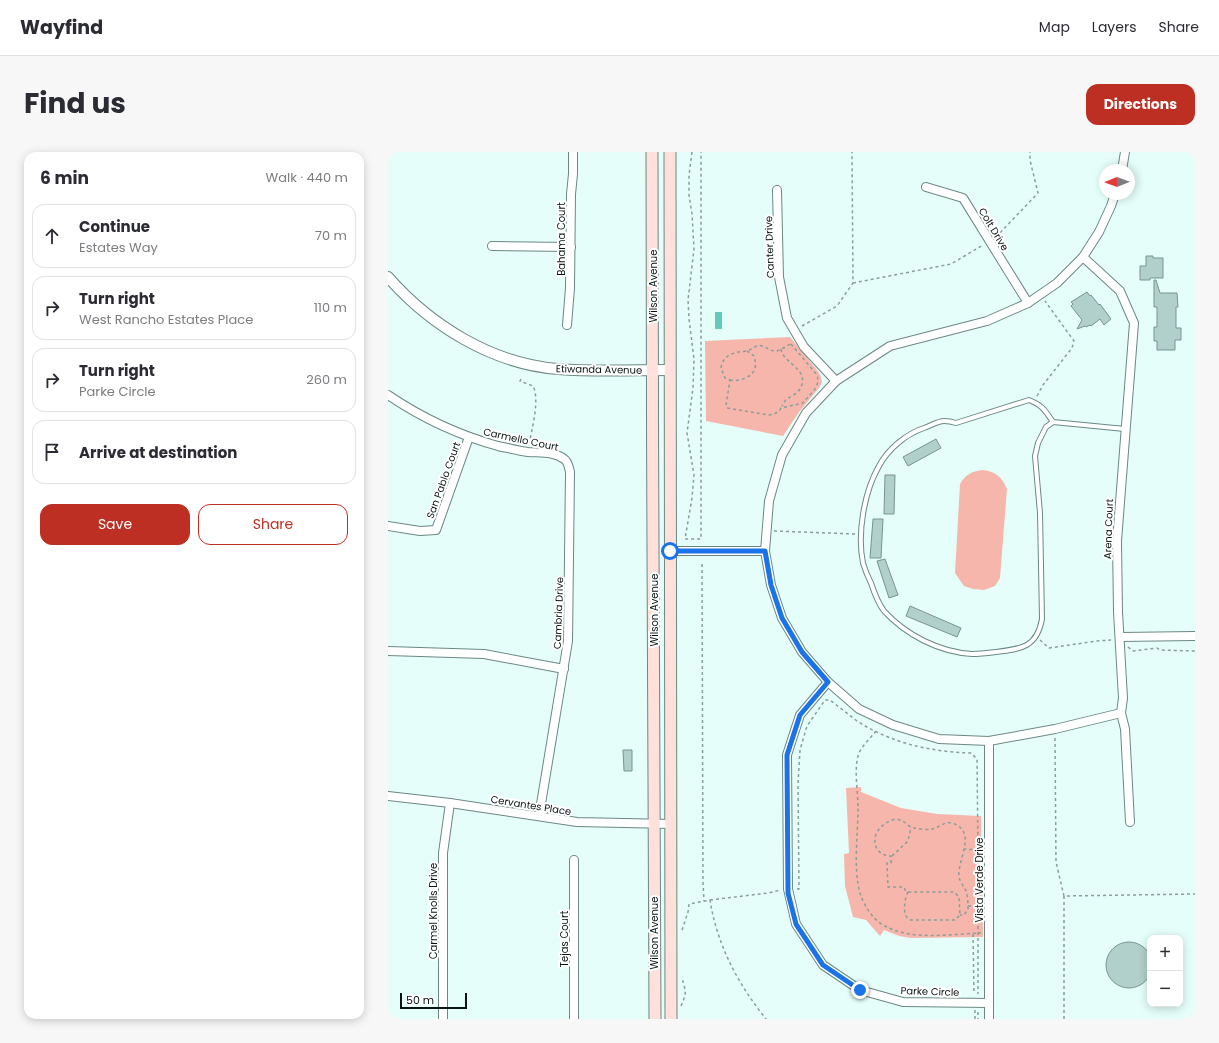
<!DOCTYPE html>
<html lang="en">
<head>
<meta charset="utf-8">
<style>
  :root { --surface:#fff; --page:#f7f7f7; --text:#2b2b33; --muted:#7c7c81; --line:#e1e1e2; --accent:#bd2f23 }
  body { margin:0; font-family:Poppins,sans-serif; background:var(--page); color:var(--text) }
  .controls { position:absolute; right:12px; bottom:12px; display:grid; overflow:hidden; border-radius:8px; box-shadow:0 2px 10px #0003 }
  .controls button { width:36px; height:36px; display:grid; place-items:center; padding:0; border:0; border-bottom:1px solid var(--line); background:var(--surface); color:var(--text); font:20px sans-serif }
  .compass { position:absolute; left:711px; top:12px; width:36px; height:36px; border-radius:50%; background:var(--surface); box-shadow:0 2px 10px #0003; rotate:269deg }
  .scale { position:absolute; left:12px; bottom:10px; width:67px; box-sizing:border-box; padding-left:4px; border:2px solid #081311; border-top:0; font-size:11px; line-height:14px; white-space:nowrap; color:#081311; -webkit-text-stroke:3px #fff; paint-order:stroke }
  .stop { position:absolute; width:12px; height:12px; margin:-9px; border:3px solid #1a73e8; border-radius:50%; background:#fff }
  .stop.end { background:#1a73e8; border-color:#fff; box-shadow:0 1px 4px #0008 }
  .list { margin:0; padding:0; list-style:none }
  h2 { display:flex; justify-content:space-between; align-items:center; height:52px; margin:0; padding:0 16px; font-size:17px }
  h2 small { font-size:13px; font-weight:400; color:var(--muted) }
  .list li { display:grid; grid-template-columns:26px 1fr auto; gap:12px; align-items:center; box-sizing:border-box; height:64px; margin:0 8px 8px; padding:0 8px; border:1px solid var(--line); border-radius:12px }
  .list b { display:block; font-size:15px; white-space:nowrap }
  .list p { margin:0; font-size:13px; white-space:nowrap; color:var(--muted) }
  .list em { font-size:13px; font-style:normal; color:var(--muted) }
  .actions { display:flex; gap:8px; padding:12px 16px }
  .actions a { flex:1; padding:9px 0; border:1px solid var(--accent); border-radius:12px; text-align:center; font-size:14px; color:var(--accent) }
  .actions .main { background:var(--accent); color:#fff }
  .icon { flex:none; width:22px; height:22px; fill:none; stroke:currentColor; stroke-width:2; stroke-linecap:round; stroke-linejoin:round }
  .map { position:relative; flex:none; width:807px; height:867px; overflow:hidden; border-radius:12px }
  header { display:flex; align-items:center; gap:24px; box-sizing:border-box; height:56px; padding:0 20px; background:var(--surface); border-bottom:1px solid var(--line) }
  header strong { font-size:19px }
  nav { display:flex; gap:22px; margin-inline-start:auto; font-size:14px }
  .intro { display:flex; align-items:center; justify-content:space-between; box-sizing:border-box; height:96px; padding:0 24px }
  h1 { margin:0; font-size:28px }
  .button { padding:10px 18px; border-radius:12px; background:var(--accent); color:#fff; font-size:14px; font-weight:700 }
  main { display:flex; gap:24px; padding:0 24px }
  aside { flex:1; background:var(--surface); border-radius:12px; box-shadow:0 2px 10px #0003 }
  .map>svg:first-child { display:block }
  .green { fill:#f6b6ab }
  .water { fill:#62c9bc }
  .building { fill:#b1d0cb; stroke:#779590 }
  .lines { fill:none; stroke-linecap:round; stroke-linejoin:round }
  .service-casing { stroke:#6b8884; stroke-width:6 }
  .minor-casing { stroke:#6b8884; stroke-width:10 }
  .tertiary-casing { stroke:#6b8884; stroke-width:12 }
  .secondary-casing { stroke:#6b8884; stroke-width:13 }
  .path { stroke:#899d99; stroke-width:1.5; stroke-dasharray:3 3; stroke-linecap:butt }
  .service { stroke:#fff; stroke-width:4 }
  .minor { stroke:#fff; stroke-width:8 }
  .tertiary { stroke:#fff; stroke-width:10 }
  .secondary { stroke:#ffe0db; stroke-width:11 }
  .route { stroke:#1a73e8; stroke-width:5 }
  .labels { text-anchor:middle; stroke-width:4; stroke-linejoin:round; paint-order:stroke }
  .street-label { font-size:10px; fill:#081311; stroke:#fff }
</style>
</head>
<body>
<header>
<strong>Wayfind</strong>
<nav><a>Map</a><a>Layers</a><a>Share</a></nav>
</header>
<div class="intro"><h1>Find us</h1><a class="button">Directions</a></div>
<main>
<aside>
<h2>6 min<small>Walk · 440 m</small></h2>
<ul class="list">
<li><svg class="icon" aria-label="ahead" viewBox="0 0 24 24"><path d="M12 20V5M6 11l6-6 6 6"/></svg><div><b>Continue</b><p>Estates Way</p></div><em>70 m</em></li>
<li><svg class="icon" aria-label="right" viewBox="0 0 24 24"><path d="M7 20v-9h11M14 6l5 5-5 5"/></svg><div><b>Turn right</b><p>West Rancho Estates Place</p></div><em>110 m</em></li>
<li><svg class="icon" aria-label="right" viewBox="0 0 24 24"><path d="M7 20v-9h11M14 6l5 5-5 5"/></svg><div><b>Turn right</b><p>Parke Circle</p></div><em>260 m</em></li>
<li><svg class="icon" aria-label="arrive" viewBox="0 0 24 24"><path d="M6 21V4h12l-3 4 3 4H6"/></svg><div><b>Arrive at destination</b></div></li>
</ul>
<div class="actions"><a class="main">Save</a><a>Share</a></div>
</aside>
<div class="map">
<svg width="807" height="867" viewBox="0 0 807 867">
  <rect width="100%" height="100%" fill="#e5fefa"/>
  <!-- green -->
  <g class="green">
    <path d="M402 185 429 218 432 222 434 230 431 236 411 260 395 284 318 269 317 189Z"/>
    <path d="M595 318C608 320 613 324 619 337L612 426 607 434 596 438 585 437 576 434 567 421 572 332C578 322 584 319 595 318Z"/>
    <path d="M473 635V640L513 656 549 662 593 664 595 785 523 786 511 784 496 778 492 784 478 768 465 765 457 734 456 702 461 701 458 636Z"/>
  </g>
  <!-- water -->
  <rect class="water" x="327" y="160" width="7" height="17"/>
  <!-- building -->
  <g class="building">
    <path d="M758 104H765V106H775V126H762V128H752V114H758Z"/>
    <path d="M766 128H768L772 141H789L790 155H788V176H793V188H787V198H769V189H766V175H769V155H766Z"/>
    <path d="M699 140 702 144 703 143 711 153 712 152 723 167 716 173 712 167 703 174 702 173 698 175 697 174 689 177 694 168 683 154 685 152 683 150Z"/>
    <path d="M548 287 553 296 520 314 515 305Z"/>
    <path d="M497 323H507L506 362H496Z"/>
    <path d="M485 367H495L493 406H482Z"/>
    <path d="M497 407 510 443 501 446 489 409Z"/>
    <path d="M522 454 573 476 569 485 518 464Z"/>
    <path d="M235 598H244V619H236Z"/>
    <circle cx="741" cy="813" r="23"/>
  </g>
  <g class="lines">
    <!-- service casing -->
    <g class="service-casing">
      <path id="service" d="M665 270C657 258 654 253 641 248L568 271C565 270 560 269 556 269 550 269 542 274 536 276 518 282 500 297 491 314 476 340 469 382 475 411 477 418 480 425 483 431 486 440 490 451 496 459 518 483 551 500 584 502 592 502 600 501 608 500 634 497 649 495 654 467L652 361 647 304 650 291 658 275 665 270 737 277"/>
    </g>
    <!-- minor casing -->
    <g class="minor-casing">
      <g id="minor">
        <path d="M734 18 737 0"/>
        <path d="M538 35 575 46 640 151"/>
        <path d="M389 38 391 125 399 166 416 195 448 229"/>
        <path d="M727 42 723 54 711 80 695 105 669 131 640 151 599 169 502 194 448 229 418 261 394 303 381 349 377 399 383 433 394 466 414 500 440 530 471 557 505 573 551 587 601 589 667 577 733 561"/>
        <path d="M104 94 183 95"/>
        <path d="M695 105 732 139 746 171 729 389 730 460 735 546 733 561 737 577 742 670"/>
        <path d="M179 173 182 136 183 42 185 22V0"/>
        <path d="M0 243C34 266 70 283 110 294 120 296 131 299 140 300 152 301 166 299 176 307 180 309 181 316 182 320L180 489 151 664"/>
        <path d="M0 374 32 379 48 378 81 285"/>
        <path d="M282 399H377"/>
        <path d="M732 485 807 484"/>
        <path d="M0 499 96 502 176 517"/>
        <path d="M440 530 412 563 399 603 400 737 408 772 435 813 472 838 515 850 601 851"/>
        <path d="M0 644 62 651 189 670 283 672"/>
        <path d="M186 708V867"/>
        <path d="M55 867V701L62 651"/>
        <path d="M601 867V589"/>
      </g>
    </g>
    <!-- tertiary casing -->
    <g class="tertiary-casing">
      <path id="tertiary" d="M0 125C42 173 104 212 170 217 207 220 245 218 282 218"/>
    </g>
    <!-- secondary casing -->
    <g class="secondary-casing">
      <g id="secondary">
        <path d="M264 0C265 289 264 578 267 867"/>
        <path d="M282 0 283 867"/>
      </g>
    </g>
    <!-- path -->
    <g class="path">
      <path d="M304 0 301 23V43L304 62 306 97 300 148 301 167 306 207 305 236 299 281 306 323 304 346 297 387H313V0"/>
      <path d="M608 85 650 41 642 8V0"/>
      <path d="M465 131 563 112 595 93"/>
      <path d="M414 174 449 154 465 131 464 0"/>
      <path d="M403 192 429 223C433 235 422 242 415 251L393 256C391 261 386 262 381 263L339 256 338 253 342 228 337 226 333 216C335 202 347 200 359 199 364 198 368 192 374 194 379 195 383 200 389 199 393 198 398 194 403 192Z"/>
      <path d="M393 197C395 212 423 217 412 237 409 242 403 244 399 247 396 249 396 252 394 254"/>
      <path d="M133 227 132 229 145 234C152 247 144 277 141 292"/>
      <path d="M342 228C350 230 363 226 367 217 368 212 367 208 366 204L359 199"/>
      <path d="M649 244 655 233 684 196 686 189 657 149"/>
      <path d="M386 379 467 382"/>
      <path d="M314 412 315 730 316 749"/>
      <path d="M652 488 661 496 709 489 723 488"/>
      <path d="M740 495 745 499 769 496 772 498 807 499"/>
      <path d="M488 579C482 587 473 594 470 604 466 620 470 639 470 656 470 682 465 716 472 741 476 754 485 768 497 774 524 789 563 782 593 781"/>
      <path d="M667 586 668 710 676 744 807 742"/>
      <path d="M590 698V754"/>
      <path d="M504 704 520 689 523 675"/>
      <path d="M409 737H411L410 632 412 598 419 574 437 548H442C451 555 460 562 469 569 503 591 543 600 583 601L589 607 590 698 576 697"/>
      <path d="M520 740C517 745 515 758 518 764 519 766 521 767 523 768H567L572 763 571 745 566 740H520L517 738 516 735H500L499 711H503V704C487 704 482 687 492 676 498 670 507 664 516 670 519 672 521 675 526 676 531 677 539 678 544 677 551 676 556 669 564 671 590 679 569 708 571 725 572 730 576 734 578 739 580 745 580 751 580 757L576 763H572"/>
      <path d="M676 744V867"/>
      <path d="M322 748 380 741 393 738"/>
      <path d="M580 754H590V842"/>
      <path d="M294 778 300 760 301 752 322 748C329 793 350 832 378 867"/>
      <path d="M585 782 586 842"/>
      <path d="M293 854C299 840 298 841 294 826"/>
      <path d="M587 858V867"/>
      <path d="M590 860V867"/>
    </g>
    <!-- service -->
    <use href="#service" class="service"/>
    <!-- minor -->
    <use href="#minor" class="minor"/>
    <!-- tertiary -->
    <use href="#tertiary" class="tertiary"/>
    <!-- secondary -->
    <use href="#secondary" class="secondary"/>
  </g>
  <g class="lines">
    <!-- route -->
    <path class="route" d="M282 399H377L383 433 394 466 414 500 440 530 412 563 399 603 400 741 408 772 435 813 472 838"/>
  </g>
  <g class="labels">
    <!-- street labels -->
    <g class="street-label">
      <text transform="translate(606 77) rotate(59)" y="4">Colt Drive</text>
      <text transform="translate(173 87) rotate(-90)" y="4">Bahama Court</text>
      <text transform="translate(381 95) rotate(-92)" y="4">Canter Drive</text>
      <text transform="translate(265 134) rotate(-90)" y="4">Wilson Avenue</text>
      <text transform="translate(211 217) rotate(1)" y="4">Etiwanda Avenue</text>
      <text transform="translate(133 287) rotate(12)" y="4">Carmello Court</text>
      <text transform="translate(55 328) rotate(-70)" y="4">San Pablo Court</text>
      <text transform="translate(720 377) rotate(-88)" y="4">Arena Court</text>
      <text transform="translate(266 458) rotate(-90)" y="4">Wilson Avenue</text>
      <text transform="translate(170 461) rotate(-88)" y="4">Cambria Drive</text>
      <text transform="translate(143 653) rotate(9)" y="4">Cervantes Place</text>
      <text transform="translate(591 728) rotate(-90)" y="4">Vista Verde Drive</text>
      <text transform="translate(45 759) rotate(-90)" y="4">Carmel Knolls Drive</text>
      <text transform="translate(266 781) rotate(-90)" y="4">Wilson Avenue</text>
      <text transform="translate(176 787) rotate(-90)" y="4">Tejas Court</text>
      <text transform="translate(542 839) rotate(2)" y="4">Parke Circle</text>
    </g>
  </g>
</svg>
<div class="controls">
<button>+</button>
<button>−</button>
</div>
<svg class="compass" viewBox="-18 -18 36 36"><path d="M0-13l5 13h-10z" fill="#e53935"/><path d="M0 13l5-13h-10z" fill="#7c7c81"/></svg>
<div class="scale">50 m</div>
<div class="stop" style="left:282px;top:399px"></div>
<div class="stop end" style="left:472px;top:838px"></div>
</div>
</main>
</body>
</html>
